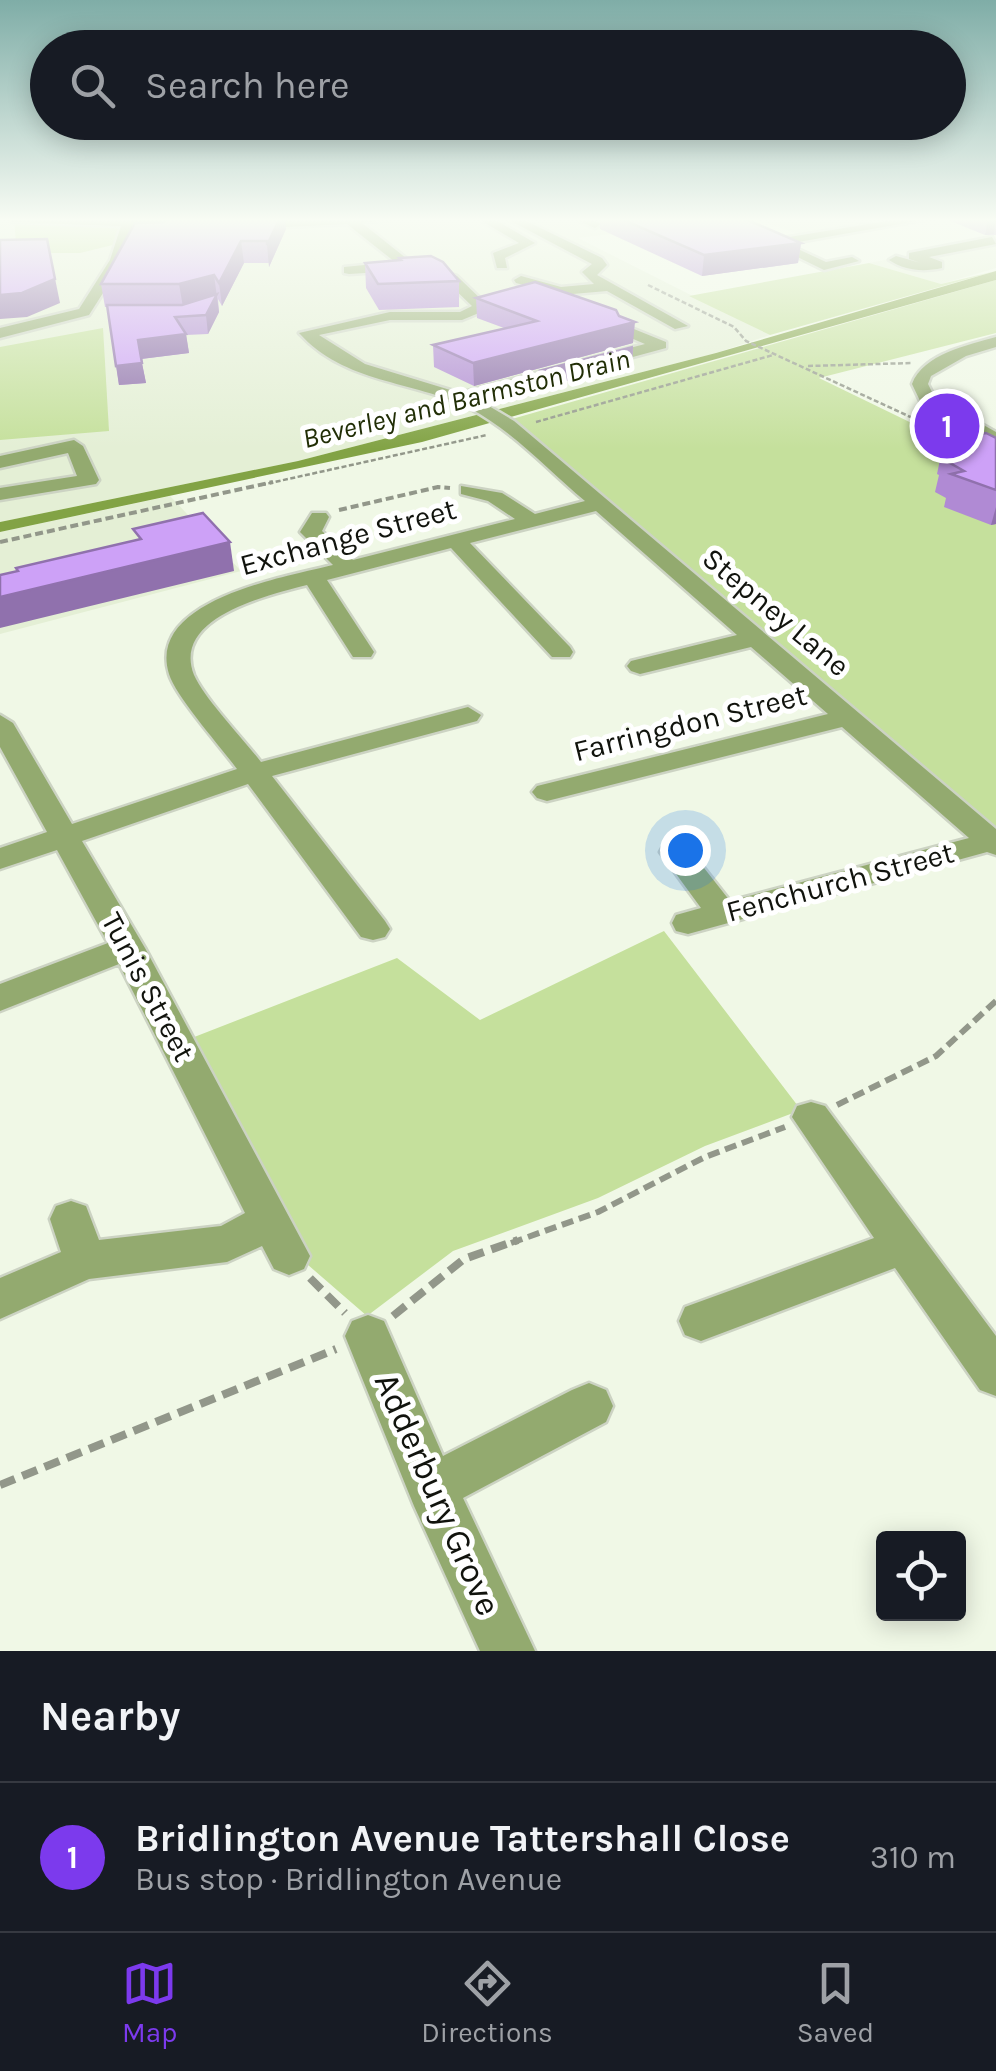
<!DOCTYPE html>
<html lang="en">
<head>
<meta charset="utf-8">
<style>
  :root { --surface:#171b24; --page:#20242c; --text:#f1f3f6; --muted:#9ea1a6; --line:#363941; --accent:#7c3aed }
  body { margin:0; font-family:Karla,sans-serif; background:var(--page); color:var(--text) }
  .controls { position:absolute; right:30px; bottom:30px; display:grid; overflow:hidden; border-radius:10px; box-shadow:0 5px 25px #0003 }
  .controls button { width:90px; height:90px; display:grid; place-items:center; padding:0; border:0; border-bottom:2px solid var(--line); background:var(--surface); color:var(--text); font:50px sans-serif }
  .you { position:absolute; left:685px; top:850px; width:35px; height:35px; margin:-25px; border:8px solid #fff; border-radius:50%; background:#1a73e8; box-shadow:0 0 0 15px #1a73e833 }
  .badge { display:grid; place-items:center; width:65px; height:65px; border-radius:50%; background:var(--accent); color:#fff; font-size:32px; font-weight:700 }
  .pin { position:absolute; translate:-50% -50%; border:5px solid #fff; box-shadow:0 2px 10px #0006 }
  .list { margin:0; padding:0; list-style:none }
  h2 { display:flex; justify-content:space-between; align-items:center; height:130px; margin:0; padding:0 40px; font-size:42px }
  h2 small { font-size:32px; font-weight:400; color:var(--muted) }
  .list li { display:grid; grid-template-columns:65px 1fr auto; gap:30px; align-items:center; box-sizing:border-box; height:150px; padding:0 40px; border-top:2px solid var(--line) }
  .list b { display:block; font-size:38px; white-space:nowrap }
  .list p { margin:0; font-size:32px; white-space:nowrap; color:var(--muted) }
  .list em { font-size:32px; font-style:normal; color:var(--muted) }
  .icon { flex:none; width:55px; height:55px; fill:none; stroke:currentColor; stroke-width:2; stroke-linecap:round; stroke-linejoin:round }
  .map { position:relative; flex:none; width:996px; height:1651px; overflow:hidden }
  .search { position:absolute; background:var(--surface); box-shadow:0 5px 25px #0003; left:30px; right:30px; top:30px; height:110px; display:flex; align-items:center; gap:25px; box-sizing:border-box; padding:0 35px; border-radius:55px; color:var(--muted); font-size:38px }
  .sheet { height:280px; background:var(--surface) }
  nav { display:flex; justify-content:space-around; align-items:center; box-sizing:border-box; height:140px; border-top:2px solid var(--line); background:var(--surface); font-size:28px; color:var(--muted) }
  nav a { display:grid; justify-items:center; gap:5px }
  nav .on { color:var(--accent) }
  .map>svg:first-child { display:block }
  .built { fill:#e4efd5 }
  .green { fill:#c5e09c }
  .water { fill:#82a345 }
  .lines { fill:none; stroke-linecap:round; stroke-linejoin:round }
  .minor-casing { stroke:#ccd3c3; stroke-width:5 }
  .path-far3 { stroke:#92978a; stroke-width:2.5; stroke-dasharray:5 2.5; stroke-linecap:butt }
  .path-far2 { stroke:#92978a; stroke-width:4; stroke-dasharray:8 4; stroke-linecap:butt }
  .path-far1 { stroke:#92978a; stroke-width:6; stroke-dasharray:12 6; stroke-linecap:butt }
  .path { stroke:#92978a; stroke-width:8; stroke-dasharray:16 8; stroke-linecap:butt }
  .minor { fill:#93aa6f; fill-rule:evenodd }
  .wall { fill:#b08ad4 }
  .shaded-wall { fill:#9071ad }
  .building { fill:#cda1f7; stroke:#9071ad; stroke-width:2.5 }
  .labels { text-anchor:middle; stroke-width:10; stroke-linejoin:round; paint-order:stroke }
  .far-water-label { font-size:28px; font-style:italic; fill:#212e06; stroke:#fff }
  .street-label { font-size:30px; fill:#11130d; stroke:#fff }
  .near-street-label { font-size:35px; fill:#11130d; stroke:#fff }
</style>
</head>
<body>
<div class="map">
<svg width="996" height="1651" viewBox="0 0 996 1651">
  <rect width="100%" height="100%" fill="#f0f8e6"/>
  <!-- built -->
  <g class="built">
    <path d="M0 218H743L578 238 770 335 716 353 298 461 0 522Z"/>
    <path d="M753 218H909L798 234Z"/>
    <path d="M982 240 996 244V268L941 284 869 263Z"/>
    <path d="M170 496 241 571 0 634V532Z"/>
  </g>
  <!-- green -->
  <g class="green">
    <path d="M14 220 123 224 117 244 80 253H17Z"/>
    <path d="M869 263 941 284 996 271 770 335 689 296Z"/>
    <path d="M996 280V333L819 378 996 464V830L512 419Z"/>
    <path d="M103 328 109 431 0 440V347Z"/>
    <path d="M664 931 801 1110 705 1146 598 1198 453 1251 367 1316 300 1258 184 1041 397 958 480 1020Z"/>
  </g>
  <!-- water -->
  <path class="water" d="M996 271V280L422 442 0 532V522L298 461 716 353Z"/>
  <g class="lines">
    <!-- minor casing -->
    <g class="minor-casing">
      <g id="minor">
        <path d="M6 218H128L190 225 184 229 133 227 124 260 89 315 0 338V328L79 309 110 260 121 226 12 222Z"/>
        <path d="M320 218H404L362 223 411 262 396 271 349 274 344 273V267L395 262 347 224 245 229 239 225 245 221Z"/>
        <path d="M477 218H492L535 243 505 258 507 268H497L493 253 519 243Z"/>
        <path d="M505 218H520L602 258 607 265 597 275 688 326 675 329 607 291 561 295 516 283 514 280 521 276 561 287 594 284 582 272 592 264Z"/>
        <path d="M572 218H589L601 224 595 228Z"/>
        <path d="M905 218H934L787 244 826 262 852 257 859 261 824 270 765 241Z"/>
        <path d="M992 237 996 244 929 257 942 262V268C923 272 906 271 889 260L896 256 921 263 909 259V253Z"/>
        <path d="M425 265 457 276 486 304V310L462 320H390L319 335 365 364 460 393 645 344 619 333V327L624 325 666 342V348L477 399 514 421 996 829V855L987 852 688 934 676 931 672 923 676 915 701 908 660 852 664 845H686L730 901 969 838 842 727 547 801 537 798 532 792 537 786 828 714 751 647 640 674 631 671 627 666 631 661 737 635 596 511 470 543 570 647 573 652 570 657H552L451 548 327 580 374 652 371 657H353L307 585C269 595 171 617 194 675 204 698 244 740 261 762L468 707 481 715 477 721 272 776 385 921 390 929 385 937 373 940 361 937 248 784 82 841 145 948 310 1256 304 1269 289 1275 274 1269 262 1246 227 1262 89 1279 0 1319V1278L61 1252 50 1219 56 1206 71 1201 86 1206 99 1240 221 1226 245 1213 119 964 0 1011V984L108 943 57 850 0 869V848L47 832 0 747V715L13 723 72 824 237 769C221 747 176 697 169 674 146 600 285 577 333 565L300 532 312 513H326L329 517 322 531 353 560 515 519 488 501 461 494V486L502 493 535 514 585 501C548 470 512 430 469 408 412 380 345 384 299 333L390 312H460L472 306 447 282 420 272V266Z"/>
        <path d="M996 337V347L966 356 931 376 928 384 935 398 996 432V446L922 405 912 384C923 354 968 345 996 337Z"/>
        <path d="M74 440 83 446 99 480 96 484 0 500V488L77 476 68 453 0 468V456Z"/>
        <path d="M811 1102 825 1106 996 1336V1396L980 1390 895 1268 701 1341 685 1335 679 1321 685 1307 874 1238 792 1117 797 1106Z"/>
        <path d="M368 1315 384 1321 443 1456 572 1390 589 1383 606 1390 613 1406 606 1422 463 1498 535 1651H480L414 1506 345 1336 352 1321Z"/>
      </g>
    </g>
    <!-- path-far3 -->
    <g class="path-far3">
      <path d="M648 285 734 327 746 341 917 420"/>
      <path d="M808 366 912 363"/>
      <path d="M536 422 773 355"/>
      <path d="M261 485 487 435"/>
    </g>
    <!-- path-far2 -->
    <g class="path-far2">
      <path d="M339 510 438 487 450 488"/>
      <path d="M0 542 273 482"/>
    </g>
    <!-- path-far1 -->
    <g class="path-far1">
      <path d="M837 1105 936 1056 996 1001"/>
      <path d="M511 1243 598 1212 705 1157 785 1127"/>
    </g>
    <!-- path -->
    <g class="path">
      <path d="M310 1278 345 1313"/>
      <path d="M393 1316 464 1259 518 1240"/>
      <path d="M0 1485 336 1349"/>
    </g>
    <!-- minor -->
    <use href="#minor" class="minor"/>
  </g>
  <!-- wall -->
  <g class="wall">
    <path d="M596 218H743L801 243 798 263 702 276 600 229V220Z"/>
    <path d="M943 218H996V235H985Z"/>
    <path d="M135 223 286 229 269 267V263H244L222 306 218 299 219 312 208 334 186 335 189 353 141 359 146 383 119 385 108 307H105L101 284Z"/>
    <path d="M399 258 459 281V307L379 310 366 288 365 263 399 260Z"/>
    <path d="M476 298 619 316 633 343 474 386 434 367 433 345 504 328 477 318Z"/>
    <path d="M633 347 632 362 542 388 538 386 539 371Z"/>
    <path d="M996 438V524L991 525 944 507 946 498 935 492 939 475 937 474 944 441Z"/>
  </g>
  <!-- shaded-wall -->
  <g class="shaded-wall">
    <path d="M280 218H285L286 229 269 267 267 245Z"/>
    <path d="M996 218 994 234 985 235 988 219Z"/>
    <path d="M47 239 60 303 27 317 0 319V295Z"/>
    <path d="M241 241 244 263 222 306 219 283Z"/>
    <path d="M801 243 798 263 702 276 704 255Z"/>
    <path d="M214 275 219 312 208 334 206 315 183 307 179 284Z"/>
    <path d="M635 322 633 343 474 386 473 363Z"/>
    <path d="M186 334 189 353 141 359 138 340Z"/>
    <path d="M633 347 632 362 542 388 543 372Z"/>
    <path d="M142 363 146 383 119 385 116 366Z"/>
    <path d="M996 507V524L991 525Z"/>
    <path d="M230 542 234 571 0 628V597Z"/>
  </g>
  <!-- building -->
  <g class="building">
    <path d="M168 218H280L267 245V241H241L219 283 214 275 179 284H101L135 223 164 222Z"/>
    <path d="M619 218H743L801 243 704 255Z"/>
    <path d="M47 239 55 279 22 293 0 295V240Z"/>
    <path d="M431 256 443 262 459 281 378 284 365 263 401 260 399 258Z"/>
    <path d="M535 282 616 310 619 316 635 322 473 363 433 345 537 321 476 298Z"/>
    <path d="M217 294 206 315 175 317 186 334 138 340 142 363 116 366 107 305H182Z"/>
    <path d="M633 347 543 372 539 371Z"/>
    <path d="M986 433 996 438V490L951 474 964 471 943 459 968 454 944 441Z"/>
    <path d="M203 513 230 542 0 597V575L18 571 16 568 141 539 133 529Z"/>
  </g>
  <!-- sky -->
  <linearGradient id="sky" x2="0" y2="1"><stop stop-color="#7fada7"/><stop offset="0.49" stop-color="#f8fcf4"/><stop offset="1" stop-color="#f8fcf4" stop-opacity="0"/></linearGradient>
  <rect width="996" height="449" fill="url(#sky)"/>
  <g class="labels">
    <!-- far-water labels -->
    <g class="far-water-label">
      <text transform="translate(466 398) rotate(-14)" y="10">Beverley and Barmston Drain</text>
    </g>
    <!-- street labels -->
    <g class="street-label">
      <text transform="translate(348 537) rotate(-15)" y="10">Exchange Street</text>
      <text transform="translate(776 612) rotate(40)" y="10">Stepney Lane</text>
      <text transform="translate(690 723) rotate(-14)" y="10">Farringdon Street</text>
      <text transform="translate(840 882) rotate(-15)" y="10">Fenchurch Street</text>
      <text transform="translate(148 987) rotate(62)" y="10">Tunis Street</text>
    </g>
    <!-- near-street labels -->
    <g class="near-street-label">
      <text transform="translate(438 1494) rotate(66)" y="12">Adderbury Grove</text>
    </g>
  </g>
</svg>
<div class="controls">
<button><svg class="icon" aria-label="locate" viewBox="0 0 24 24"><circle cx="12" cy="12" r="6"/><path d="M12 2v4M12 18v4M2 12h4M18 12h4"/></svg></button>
</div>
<div class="you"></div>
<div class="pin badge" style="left:947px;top:426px">1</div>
<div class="search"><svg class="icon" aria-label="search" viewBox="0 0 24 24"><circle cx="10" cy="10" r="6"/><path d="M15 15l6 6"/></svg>Search here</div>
</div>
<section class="sheet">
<h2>Nearby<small></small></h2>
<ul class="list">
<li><span class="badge">1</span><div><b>Bridlington Avenue Tattershall Close</b><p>Bus stop · Bridlington Avenue</p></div><em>310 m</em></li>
</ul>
</section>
<nav>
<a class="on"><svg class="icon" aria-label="map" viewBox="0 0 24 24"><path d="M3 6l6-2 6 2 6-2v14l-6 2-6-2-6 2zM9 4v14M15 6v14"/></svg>Map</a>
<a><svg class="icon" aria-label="directions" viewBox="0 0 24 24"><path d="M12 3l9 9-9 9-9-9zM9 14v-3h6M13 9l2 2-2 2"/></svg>Directions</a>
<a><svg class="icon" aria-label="saved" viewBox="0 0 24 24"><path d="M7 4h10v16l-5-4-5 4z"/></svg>Saved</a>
</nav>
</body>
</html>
